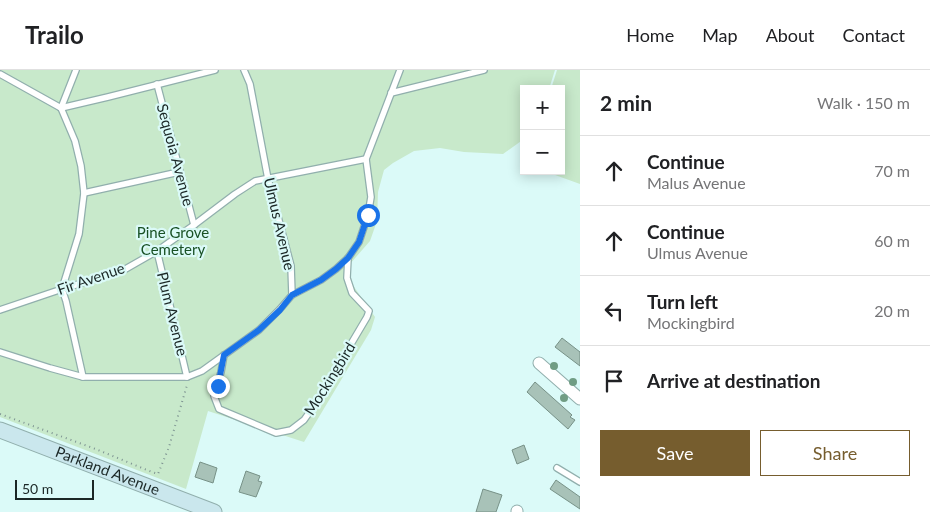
<!DOCTYPE html>
<html lang="en">
<head>
<meta charset="utf-8">
<style>
  :root { --surface:#fff; --page:#f6f6f6; --text:#202124; --muted:#757577; --line:#e0e0e0; --accent:#765d2e }
  body { margin:0; font-family:Lato,sans-serif; background:var(--page); color:var(--text) }
  .controls { position:absolute; right:15px; top:15px; display:grid; overflow:hidden; border-radius:0px; box-shadow:0 2px 12px #0003 }
  .controls button { width:45px; height:45px; display:grid; place-items:center; padding:0; border:0; border-bottom:1px solid var(--line); background:var(--surface); color:var(--text); font:25px sans-serif }
  .scale { position:absolute; left:15px; bottom:12px; width:79px; box-sizing:border-box; padding-left:5px; border:2px solid #1b2726; border-top:0; font-size:14px; line-height:18px; white-space:nowrap; color:#1b2726; -webkit-text-stroke:4px #dbfaf8; paint-order:stroke }
  .stop { position:absolute; width:15px; height:15px; margin:-11px; border:4px solid #1a73e8; border-radius:50%; background:#fff }
  .stop.end { background:#1a73e8; border-color:#fff; box-shadow:0 1px 5px #0008 }
  .list { margin:0; padding:0; list-style:none }
  h2 { display:flex; justify-content:space-between; align-items:center; height:65px; margin:0; padding:0 20px; font-size:21px }
  h2 small { font-size:16px; font-weight:400; color:var(--muted) }
  .list li { display:grid; grid-template-columns:32px 1fr auto; gap:15px; align-items:center; box-sizing:border-box; height:70px; padding:0 20px; border-top:1px solid var(--line) }
  .list b { display:block; font-size:19px; white-space:nowrap }
  .list p { margin:0; font-size:16px; white-space:nowrap; color:var(--muted) }
  .list em { font-size:16px; font-style:normal; color:var(--muted) }
  .actions { display:flex; gap:10px; padding:15px 20px }
  .actions a { flex:1; padding:11px 0; border:1px solid var(--accent); border-radius:0px; text-align:center; font-size:18px; color:var(--accent) }
  .actions .main { background:var(--accent); color:#fff }
  .icon { flex:none; width:28px; height:28px; fill:none; stroke:currentColor; stroke-width:2; stroke-linecap:round; stroke-linejoin:round }
  .map { position:relative; flex:none; width:580px; height:442px; overflow:hidden }
  header { display:flex; align-items:center; gap:30px; box-sizing:border-box; height:70px; padding:0 25px; background:var(--surface); border-bottom:1px solid var(--line) }
  header strong { font-size:24px }
  nav { display:flex; gap:28px; margin-inline-start:auto; font-size:18px }
  main { display:flex }
  aside { flex:1; background:var(--surface) }
  .map>svg:first-child { display:block }
  .green { fill:#c8e9cb }
  .building { fill:#a8c2b8; stroke:#779187 }
  .lines { fill:none; stroke-linecap:round; stroke-linejoin:round }
  .service-casing { stroke:#91afad; stroke-width:8 }
  .minor-casing { stroke:#91afad; stroke-width:13 }
  .secondary-casing { stroke:#91afad; stroke-width:17 }
  .path { stroke:#7e9492; stroke-width:2; stroke-dasharray:1 4; stroke-linecap:butt }
  .service { stroke:#fff; stroke-width:5.5 }
  .minor { stroke:#fff; stroke-width:11 }
  .secondary { stroke:#cae7ed; stroke-width:15 }
  .tree { fill:#709d84 }
  .route { stroke:#1a73e8; stroke-width:6 }
  .labels { text-anchor:middle; stroke-width:4.5; stroke-linejoin:round; paint-order:stroke }
  .street-label { font-size:15px; fill:#1b2726; stroke:#dbfaf8 }
  .park-label { font-size:15px; fill:#195125; stroke:#dbfaf8 }
</style>
</head>
<body>
<header>
<strong>Trailo</strong>
<nav><a>Home</a><a>Map</a><a>About</a><a>Contact</a></nav>
</header>
<main>
<div class="map">
<svg width="580" height="442" viewBox="0 0 580 442">
  <rect width="100%" height="100%" fill="#dbfaf8"/>
  <!-- green -->
  <g class="green">
    <path d="M0 0H555L549 19H524V69L503 84 464 82 440 78 414 81 393 93 384 100 378 122 377 151 370 171 349 195 352 214 375 247 371 260 304 372 208 341 186 419 0 347Z"/>
    <path d="M557 0H580V114L544 101H561V19H551Z"/>
  </g>
  <!-- building -->
  <g class="building">
    <path d="M562 268 580 282V296L555 277Z"/>
    <path d="M535 312 572 345 570 347 575 350 568 359 527 322Z"/>
    <path d="M524 375 529 389 517 394 512 380Z"/>
    <path d="M200 392 217 398 213 413 195 407Z"/>
    <path d="M246 401 260 406 258 411 262 412 256 427 239 422Z"/>
    <path d="M556 410 580 427V439L550 419Z"/>
    <path d="M483 419 502 425 496 442H476Z"/>
  </g>
  <g class="lines">
    <!-- service casing -->
    <g class="service-casing">
      <g id="service">
        <path d="M0 4 61 38 108 27 215 0"/>
        <path d="M157 14 194 155"/>
        <path d="M391 23 484 0"/>
        <path d="M61 38 75 71 81 96 84 123 79 164 62 219 66 231 83 307"/>
        <path d="M61 38 76 0"/>
        <path d="M84 123 179 102"/>
        <path d="M157 181 187 307"/>
        <path d="M292 225 321 210 336 199 348 188 359 172 368 145 371 127 366 89 400 0"/>
        <path d="M0 240 62 219 122 201 157 181 194 155 235 124 255 111 366 89"/>
        <path d="M0 282 50 298 83 307H187L202 301 259 260 280 239 292 225 291 196 268 109 250 14 244 0"/>
        <path d="M224 285 221 302 214 326 219 339 276 363 291 360 304 350 316 333 367 247 369 241 352 223 347 208 348 188"/>
        <path d="M557 398 580 412"/>
      </g>
    </g>
    <!-- minor casing -->
    <g class="minor-casing">
      <g id="minor">
        <path d="M539 293 580 329"/>
        <path d="M517 442V441"/>
      </g>
    </g>
    <!-- secondary casing -->
    <g class="secondary-casing">
      <g id="secondary">
        <path id="s1" d="M0 360 214 442"/>
      </g>
    </g>
    <!-- path -->
    <path class="path" d="M0 344 93 378 152 402 158 404 169 377 187 315"/>
    <!-- service -->
    <use href="#service" class="service"/>
    <!-- minor -->
    <use href="#minor" class="minor"/>
    <!-- secondary -->
    <use href="#secondary" class="secondary"/>
  </g>
  <!-- trees -->
  <g class="tree">
    <circle cx="554" cy="296" r="4"/>
    <circle cx="573" cy="312" r="4"/>
    <circle cx="564" cy="328" r="4"/>
  </g>
  <g class="lines">
    <!-- route -->
    <path class="route" d="M218 316 224 285 259 260 280 240 292 225 321 210 336 199 348 188 359 172 368 145"/>
  </g>
  <g class="labels">
    <!-- street labels -->
    <g class="street-label">
      <text transform="translate(175 85) rotate(75)" y="5">Sequoia Avenue</text>
      <text transform="translate(279 154) rotate(77)" y="5">Ulmus Avenue</text>
      <text transform="translate(91 209) rotate(-19)" y="5">Fir Avenue</text>
      <text transform="translate(172 244) rotate(76)" y="5">Plum Avenue</text>
      <text transform="translate(330 309) rotate(-58)" y="5">Mockingbird</text>
      <text dy="5" stroke="none"><textPath href="#s1" startOffset="115">Parkland Avenue</textPath></text>
    </g>
    <!-- park labels -->
    <g class="park-label">
      <text x="173" y="168">Pine Grove<tspan x="173" dy="17">Cemetery</tspan></text>
    </g>
  </g>
</svg>
<div class="controls">
<button>+</button>
<button>−</button>
</div>
<div class="scale">50 m</div>
<div class="stop" style="left:368px;top:145px"></div>
<div class="stop end" style="left:218px;top:316px"></div>
</div>
<aside>
<h2>2 min<small>Walk · 150 m</small></h2>
<ul class="list">
<li><svg class="icon" aria-label="ahead" viewBox="0 0 24 24"><path d="M12 20V5M6 11l6-6 6 6"/></svg><div><b>Continue</b><p>Malus Avenue</p></div><em>70 m</em></li>
<li><svg class="icon" aria-label="ahead" viewBox="0 0 24 24"><path d="M12 20V5M6 11l6-6 6 6"/></svg><div><b>Continue</b><p>Ulmus Avenue</p></div><em>60 m</em></li>
<li><svg class="icon" aria-label="left" viewBox="0 0 24 24"><path d="M17 20v-9H6M10 6l-5 5 5 5"/></svg><div><b>Turn left</b><p>Mockingbird</p></div><em>20 m</em></li>
<li><svg class="icon" aria-label="arrive" viewBox="0 0 24 24"><path d="M6 21V4h12l-3 4 3 4H6"/></svg><div><b>Arrive at destination</b></div></li>
</ul>
<div class="actions"><a class="main">Save</a><a>Share</a></div>
</aside>
</main>
</body>
</html>
